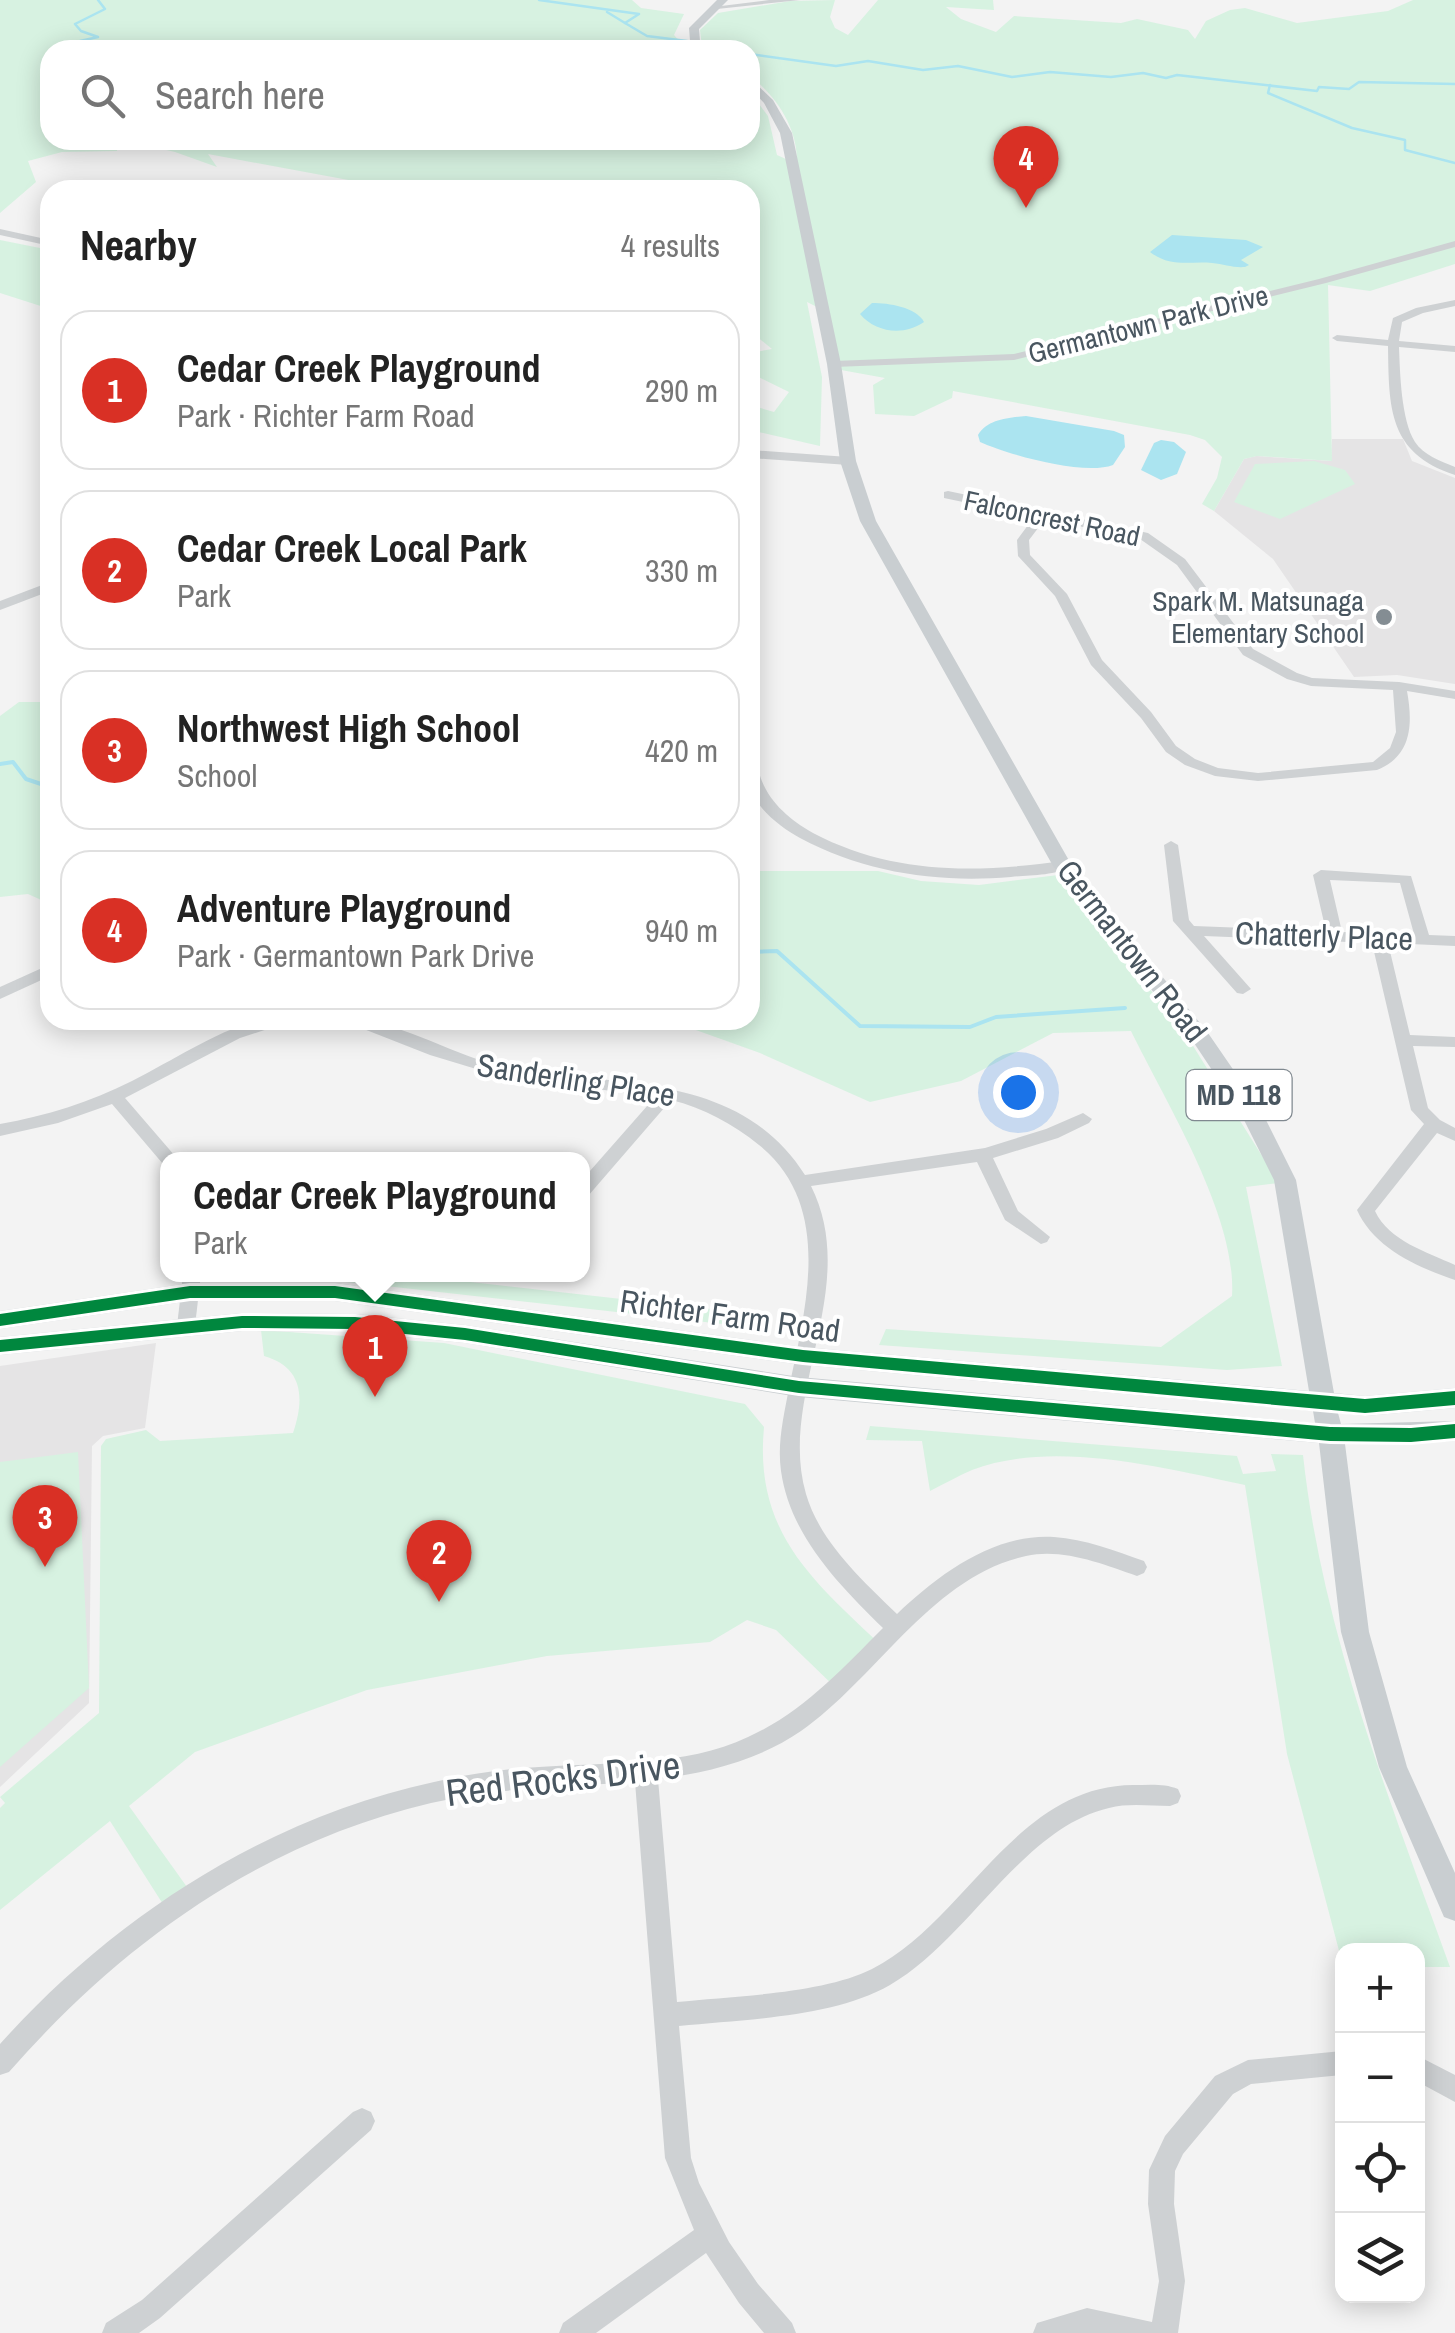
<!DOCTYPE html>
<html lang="en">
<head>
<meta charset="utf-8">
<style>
  :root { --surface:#fff; --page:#f6f6f6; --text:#222; --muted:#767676; --line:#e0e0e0; --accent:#d93025 }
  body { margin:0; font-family:"Archivo Narrow",sans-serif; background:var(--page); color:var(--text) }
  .controls { position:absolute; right:30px; bottom:30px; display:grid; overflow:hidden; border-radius:20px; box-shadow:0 5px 25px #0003 }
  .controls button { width:90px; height:90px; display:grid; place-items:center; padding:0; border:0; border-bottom:2px solid var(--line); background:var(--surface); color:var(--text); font:50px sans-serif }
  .you { position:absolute; left:1018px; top:1092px; width:35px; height:35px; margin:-25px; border:8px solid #fff; border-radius:50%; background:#1a73e8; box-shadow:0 0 0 15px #1a73e833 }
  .badge { display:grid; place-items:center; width:65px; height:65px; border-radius:50%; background:var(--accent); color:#fff; font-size:32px; font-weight:700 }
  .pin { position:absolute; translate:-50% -82px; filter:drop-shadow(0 2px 5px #0008) }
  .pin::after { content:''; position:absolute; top:52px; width:35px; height:30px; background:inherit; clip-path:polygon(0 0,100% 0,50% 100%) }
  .popup { position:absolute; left:160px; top:1152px; width:430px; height:130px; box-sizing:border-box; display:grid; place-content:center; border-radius:20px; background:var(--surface); filter:drop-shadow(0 2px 8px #0005); font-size:32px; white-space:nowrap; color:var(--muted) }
  .popup b { font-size:38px; color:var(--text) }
  .popup::after { content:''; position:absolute; left:50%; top:100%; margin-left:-20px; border:20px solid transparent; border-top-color:var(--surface) }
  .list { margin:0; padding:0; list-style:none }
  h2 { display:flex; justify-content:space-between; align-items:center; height:130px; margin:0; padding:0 40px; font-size:42px }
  h2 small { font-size:32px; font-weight:400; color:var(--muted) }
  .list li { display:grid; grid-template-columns:65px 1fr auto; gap:30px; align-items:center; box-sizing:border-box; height:160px; margin:0 20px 20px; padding:0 20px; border:2px solid var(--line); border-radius:30px }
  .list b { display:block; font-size:38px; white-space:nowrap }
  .list p { margin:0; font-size:32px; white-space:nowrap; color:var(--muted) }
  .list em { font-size:32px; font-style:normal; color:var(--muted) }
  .icon { flex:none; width:55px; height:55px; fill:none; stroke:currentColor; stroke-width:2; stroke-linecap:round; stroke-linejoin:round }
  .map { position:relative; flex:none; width:1455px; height:2333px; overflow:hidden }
  .search { position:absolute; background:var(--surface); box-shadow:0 5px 25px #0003; left:40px; top:40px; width:720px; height:110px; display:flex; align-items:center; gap:25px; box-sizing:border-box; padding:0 35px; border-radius:30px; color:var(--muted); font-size:38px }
  .panel { position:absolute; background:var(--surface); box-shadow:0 5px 25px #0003; left:40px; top:180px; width:720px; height:850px; border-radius:30px }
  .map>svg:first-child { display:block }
  .education { fill:#e5e4e5 }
  .green { fill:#d7f2e1 }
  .water { fill:#abe4f0 }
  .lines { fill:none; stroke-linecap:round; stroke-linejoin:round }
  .stream-far1 { stroke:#abe4f0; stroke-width:2.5 }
  .stream { stroke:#abe4f0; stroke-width:4 }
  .minor { fill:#ced1d3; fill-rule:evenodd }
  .major { fill:#c9ced1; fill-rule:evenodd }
  .cycleway-casing { stroke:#fff; stroke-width:6 }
  .cycleway { fill:#00873e; fill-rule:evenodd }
  .poi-dot { fill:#848d93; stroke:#fff; stroke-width:4 }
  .labels { text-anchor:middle; stroke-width:8; stroke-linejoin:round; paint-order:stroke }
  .far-street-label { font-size:28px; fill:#495660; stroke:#fff }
  .far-poi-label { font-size:28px; fill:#495660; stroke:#fff; text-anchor:end }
  .shield { fill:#fff; stroke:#808990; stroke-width:2.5 }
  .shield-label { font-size:30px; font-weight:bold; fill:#495660 }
  .street-label { font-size:32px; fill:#495660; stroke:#fff }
  .near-street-label { font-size:38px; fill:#495660; stroke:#fff }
</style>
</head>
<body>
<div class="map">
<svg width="1455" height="2333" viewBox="0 0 1455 2333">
  <rect width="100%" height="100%" fill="#f3f3f3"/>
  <!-- education -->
  <g class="education">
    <path d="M1332 439H1403L1412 461 1455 478V684L1397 675 1354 677 1273 559 1214 511 1244 459 1256 456 1331 461Z"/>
    <path d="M156 1343 145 1428 103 1436 92 1446 89 1703 0 1787V1366Z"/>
  </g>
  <!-- green -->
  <g class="green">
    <path d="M0 0H632L641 8 684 14 674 35 683 45 702 47 700 30 718 13 790 1 835 0 830 17 835 28 848 35 878 0H993L994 10 946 7 961 19 996 32 1014 16 1121 23 1137 19 1188 30 1195 39 1206 21 1230 10 1245 8 1297 23 1388 11 1413 0H1455V264L1370 291 1328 285 1332 461 1257 456 1244 459 1214 511 1202 504 1217 478 1222 457 1205 440 1190 435 953 391 952 398 914 416 875 414 873 385 885 378 841 370 817 307 807 302 822 377 820 446 750 430V405L774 412 789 392 750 373V353L772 349 750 331V190H499L415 182 370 184 208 154 217 167 175 152 123 140H750V92L768 116 777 155 797 164C798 130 779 100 754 79L750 80V50H50V140H118L117 151 62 152 28 161 36 182 0 213Z"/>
    <path d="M0 240 50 250V309L0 293Z"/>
    <path d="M1314 461 1345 470 1355 484 1280 519 1234 502 1255 464Z"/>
    <path d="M19 702H50V904L28 894 0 897V716Z"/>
    <path d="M750 871H878L921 881 979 885 1058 875 1183 1030 1279 1183 1246 1187 1282 1366 1227 1370 879 1345 886 1329 1161 1347 1232 1296C1237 1216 1166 1103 1131 1031L1053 1033 961 1081 870 1102 760 1053 668 1020H750Z"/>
    <path d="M409 1274V1275L755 1314 749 1327 359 1283 265 1276Z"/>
    <path d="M261 1330 444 1343 745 1404 764 1427C754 1532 812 1580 882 1646L838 1690 776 1630 747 1620 710 1642 547 1656 367 1690 195 1752 129 1806 192 1894 168 1912 110 1821 0 1910V1808L5 1803 0 1797 99 1713 101 1446 106 1439 146 1430 160 1441 293 1433C305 1398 303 1367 264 1356Z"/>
    <path d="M870 1426 1237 1456 1243 1474 1276 1471 1271 1454 1303 1455C1322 1631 1390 1801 1450 1967H1418V1950H1342V1962L1287 1754 1245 1485C1164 1468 1052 1439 972 1470 958 1476 944 1484 930 1491L922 1441 866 1440Z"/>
    <path d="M78 1452 89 1688 0 1767V1462Z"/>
  </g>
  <!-- water -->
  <g class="water">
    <path d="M1172 235 1246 240 1263 247 1241 260 1249 265 1245 267C1233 268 1224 264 1212 263 1189 261 1171 268 1150 252Z"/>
    <path d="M872 303C889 303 916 307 924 322 904 336 876 333 860 314Z"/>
    <path d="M1026 416 1114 431 1124 435 1125 447 1113 465C1084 476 1009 455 980 442L978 435C988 419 1008 418 1026 416Z"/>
    <path d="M1161 440 1174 442 1186 452 1177 474 1161 480 1141 470 1154 443Z"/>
  </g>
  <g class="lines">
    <!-- stream-far1 -->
    <g class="stream-far1">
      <path d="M539 0 639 14 625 23 647 36 687 41"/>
      <path d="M607 12 625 23"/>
      <path d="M702 45 738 50"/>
      <path d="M84 50 90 46 80 47V41L98 37 81 31 75 24 105 9 98 0"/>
      <path d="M750 54 836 66 868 61 923 70 958 66 1012 77 1050 72 1111 77 1143 73 1166 78 1177 75 1317 91 1319 87 1349 89 1359 82 1455 84"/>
      <path d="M1270 85 1268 93 1352 128 1405 140V150L1455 163"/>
    </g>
    <!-- stream -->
    <g class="stream">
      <path d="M0 764 13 762 26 779 50 787"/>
      <path d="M750 952 777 951 860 1026 970 1027 996 1017 1125 1008"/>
    </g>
    <!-- minor -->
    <g class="minor">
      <path d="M769 0H800L717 9 713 7Z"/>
      <path d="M0 229 50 240V246L0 235Z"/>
      <path d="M1455 241V247L1326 283 1014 360 834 367 829 364 834 361 1014 354 1319 279Z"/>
      <path d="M1455 300V306L1423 313 1402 322 1399 341 1455 346V352L1399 347C1400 372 1401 420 1415 442 1423 455 1441 461 1455 467V475C1388 453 1389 408 1388 346L1337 341 1332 338 1337 335 1388 340 1393 318 1416 308Z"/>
      <path d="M750 450 848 457 854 461 848 465 750 458Z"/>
      <path d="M948 491 1148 533 1185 559 1253 649 1297 673 1312 678 1399 682 1455 691V699L1407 691C1413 724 1412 756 1377 770L1258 781 1215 776 1185 765 1166 752 1141 718 1091 665 1055 596 1018 556 1017 540 1034 517 944 498V492ZM1045 519 1140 539 1177 565 1243 655 1287 679 1311 686 1393 690 1396 732 1390 748 1373 762 1258 773 1218 768 1195 759 1176 746 1151 712 1102 660 1067 594 1030 555 1029 540Z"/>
      <path d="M50 582V591L0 610V601Z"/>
      <path d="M750 671 757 675V701L750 705Z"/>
      <path d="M750 759 757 763C762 796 785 817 813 833 893 875 976 873 1063 861L1071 866C1056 876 1029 875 1011 877 937 883 866 873 800 838 782 828 758 810 751 790 748 781 750 768 750 759Z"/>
      <path d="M1171 841 1178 845 1189 920 1194 926 1326 931 1313 875 1321 870 1411 876 1429 935 1455 936V946L1388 943 1410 1035 1455 1037V1047L1413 1046 1428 1108 1440 1120 1455 1128V1141L1437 1133 1375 1211C1389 1241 1427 1252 1455 1265V1280C1417 1267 1374 1248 1357 1210L1424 1124 1411 1110 1372 943 1204 936 1251 989 1243 994 1237 993 1173 921 1164 845ZM1330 880 1400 883 1414 934 1342 932Z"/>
      <path d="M42 968 50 973 48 977 0 999V987Z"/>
      <path d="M258 1020H285L283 1024 240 1038 125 1098 175 1156 177 1160H168V1166L163 1164 112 1104 58 1123 0 1136V1124C46 1116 90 1102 132 1081 174 1060 213 1033 258 1020Z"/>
      <path d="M349 1020C398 1020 446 1052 494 1064 602 1090 735 1065 805 1175L985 1148 1046 1129 1083 1113 1092 1119 1089 1123 1058 1138 993 1158 1018 1211 1050 1237 1047 1242 1041 1244 1005 1220 977 1162 811 1186C862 1288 777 1395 806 1494 820 1542 862 1580 897 1614 938 1575 994 1533 1054 1537 1085 1539 1115 1551 1144 1561L1147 1567 1144 1573 1137 1576C1102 1564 1063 1548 1026 1556 932 1576 876 1679 801 1731 759 1760 707 1773 658 1779L677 2002C734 1996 822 1994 872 1969 966 1921 1015 1786 1133 1785 1148 1785 1164 1783 1178 1789L1181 1796 1178 1803 1170 1806C1150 1806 1128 1803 1109 1808 1022 1828 968 1940 890 1985 832 2018 745 2019 679 2026L691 2158 699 2183 729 2242 758 2284 792 2323 796 2333H764L739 2303 706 2253 596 2333H559L563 2323 694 2230 665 2158 635 1782C567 1787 499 1787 431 1803 261 1843 123 1942 9 2072L0 2075V2044C113 1918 266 1818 434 1782 468 1774 504 1769 539 1767 607 1762 685 1767 748 1737 802 1713 842 1669 883 1628 838 1584 790 1535 781 1471 777 1443 784 1415 789 1388 806 1306 834 1206 759 1145 733 1124 704 1108 671 1100L588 1196 582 1198V1180L655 1097 496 1075 430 1055 351 1024Z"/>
      <path d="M183 1274H201L195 1326 193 1331H179L177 1326Z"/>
      <path d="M1342 2051V2075L1251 2084 1233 2094 1183 2154 1175 2171 1174 2204 1185 2281 1178 2333H1033L1037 2323 1087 2308 1152 2322 1159 2281 1148 2204 1149 2170 1165 2136 1215 2076 1248 2060Z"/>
      <path d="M1418 2056 1455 2075V2102L1418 2082Z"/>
      <path d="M362 2108 371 2112 375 2121 371 2130 160 2318 139 2333H102L106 2323 142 2300 353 2112Z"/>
    </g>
    <!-- major -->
    <g class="major">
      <path d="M717 0H728L699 29 700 41 707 50H696L690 41 689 28Z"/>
      <path d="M750 78 773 100 792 133 841 364 856 461 876 521 1071 864 1208 1033 1261 1110 1296 1180 1334 1393 1365 1396 1455 1388V1408L1365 1416 1338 1413 1341 1424 1455 1421V1441L1345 1444 1369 1632 1407 1767 1455 1873V1921L1444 1917 1379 1767 1341 1632 1319 1443 799 1397 465 1343 355 1332 242 1331 0 1355V1337L242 1313 355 1314 465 1325 799 1377 1315 1423 1313 1411 803 1365 335 1301H190L0 1329V1311L190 1283H335L803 1347 1309 1391 1274 1180 1240 1112 1194 1043 1053 866 860 521 840 461 827 364 780 133 764 103 750 88Z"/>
    </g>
    <!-- cycleway casing -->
    <g class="cycleway-casing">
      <g id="cycleway">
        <path d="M190 1286H335L803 1350 1365 1399 1455 1391V1405L1365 1413 803 1362 335 1298H190L0 1326V1314Z"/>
        <path d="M242 1316 355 1317 465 1328 799 1381 1330 1427 1411 1428 1455 1424V1438L1411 1442 1330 1441 799 1393 465 1340 355 1329 242 1328 0 1352V1340Z"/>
      </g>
    </g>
    <!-- cycleway -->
    <use href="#cycleway" class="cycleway"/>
  </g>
  <!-- markers -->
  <circle class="poi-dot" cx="1384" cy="617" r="10"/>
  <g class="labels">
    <!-- far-street labels -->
    <g class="far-street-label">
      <text transform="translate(1148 324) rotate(-14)" y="10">Germantown Park Drive</text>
      <text transform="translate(1052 518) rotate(12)" y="10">Falconcrest Road</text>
    </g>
    <!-- far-poi labels -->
    <g class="far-poi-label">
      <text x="1364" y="611">Spark M. Matsunaga<tspan x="1364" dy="32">Elementary School</tspan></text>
    </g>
    <!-- shield labels -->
    <rect class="shield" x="1186.5" y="1070" width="105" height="50" rx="8"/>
    <g class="shield-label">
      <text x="1239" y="1105">MD 118</text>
    </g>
    <!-- street labels -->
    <g class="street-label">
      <text transform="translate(1324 936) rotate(2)" y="11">Chatterly Place</text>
      <text transform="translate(1132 951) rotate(52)" y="11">Germantown Road</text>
      <text transform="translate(576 1080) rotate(9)" y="11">Sanderling Place</text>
      <text transform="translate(730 1316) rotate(8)" y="11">Richter Farm Road</text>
    </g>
    <!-- near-street labels -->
    <g class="near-street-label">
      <text transform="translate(563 1779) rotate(-7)" y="13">Red Rocks Drive</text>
    </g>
  </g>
</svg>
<div class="controls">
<button>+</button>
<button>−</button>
<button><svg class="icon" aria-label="locate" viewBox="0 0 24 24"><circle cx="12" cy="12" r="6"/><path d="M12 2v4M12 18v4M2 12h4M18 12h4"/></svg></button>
<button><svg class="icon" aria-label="layers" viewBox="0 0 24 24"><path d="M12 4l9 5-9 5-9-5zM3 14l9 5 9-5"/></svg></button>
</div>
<div class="you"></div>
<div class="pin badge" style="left:375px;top:1397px">1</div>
<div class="popup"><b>Cedar Creek Playground</b>Park</div>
<div class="pin badge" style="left:439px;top:1602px">2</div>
<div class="pin badge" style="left:45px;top:1567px">3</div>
<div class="pin badge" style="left:1026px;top:208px">4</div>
<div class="search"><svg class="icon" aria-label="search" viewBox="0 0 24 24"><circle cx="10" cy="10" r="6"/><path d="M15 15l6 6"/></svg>Search here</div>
<section class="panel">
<h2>Nearby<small>4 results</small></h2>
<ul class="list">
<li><span class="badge">1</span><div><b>Cedar Creek Playground</b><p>Park · Richter Farm Road</p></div><em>290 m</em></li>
<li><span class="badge">2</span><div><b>Cedar Creek Local Park</b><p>Park</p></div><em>330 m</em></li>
<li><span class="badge">3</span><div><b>Northwest High School</b><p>School</p></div><em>420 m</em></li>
<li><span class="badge">4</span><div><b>Adventure Playground</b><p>Park · Germantown Park Drive</p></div><em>940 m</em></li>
</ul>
</section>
</div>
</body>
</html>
